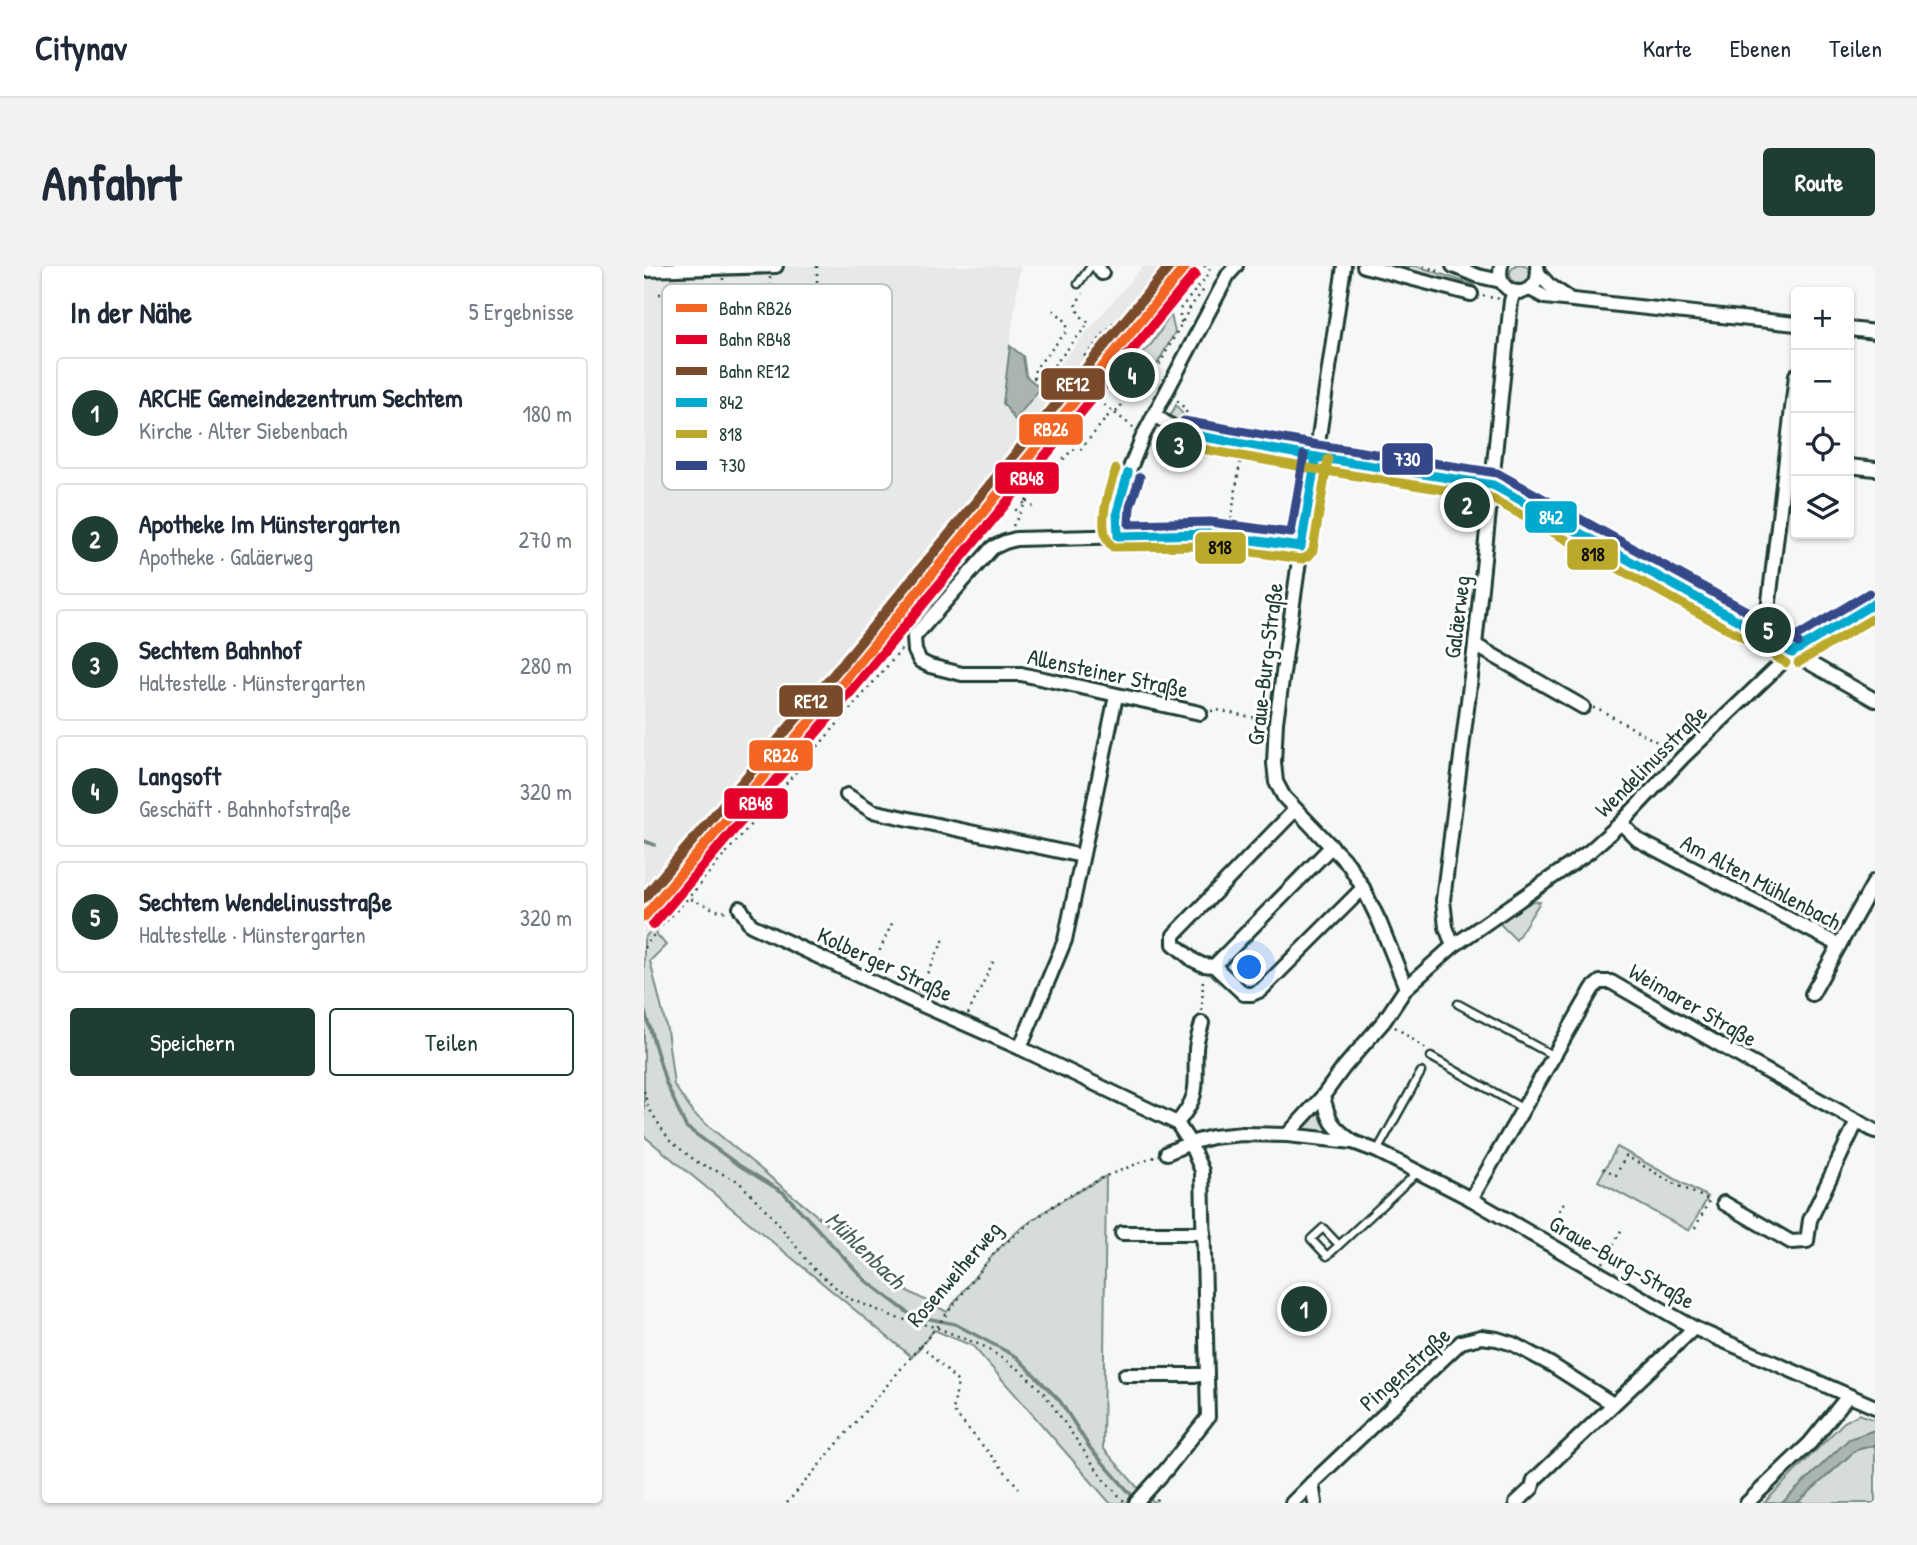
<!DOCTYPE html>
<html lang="de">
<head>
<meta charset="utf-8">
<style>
  :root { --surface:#fff; --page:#f2f2f3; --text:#1f2937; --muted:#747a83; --line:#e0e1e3; --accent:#1f3d34 }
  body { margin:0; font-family:"Patrick Hand",sans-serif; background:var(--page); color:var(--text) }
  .controls { position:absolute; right:21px; top:21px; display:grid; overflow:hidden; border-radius:7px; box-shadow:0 2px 5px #0004 }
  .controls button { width:63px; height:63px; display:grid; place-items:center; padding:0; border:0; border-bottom:2px solid var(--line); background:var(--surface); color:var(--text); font:35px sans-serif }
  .you { position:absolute; left:606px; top:702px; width:24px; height:24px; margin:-18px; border:5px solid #fff; border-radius:50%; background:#1a73e8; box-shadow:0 0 0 10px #1a73e833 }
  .badge { display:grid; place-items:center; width:46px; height:46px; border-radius:50%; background:var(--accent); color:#fff; font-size:23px; font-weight:700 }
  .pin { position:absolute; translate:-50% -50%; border:4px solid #fff; box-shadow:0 2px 7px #0006 }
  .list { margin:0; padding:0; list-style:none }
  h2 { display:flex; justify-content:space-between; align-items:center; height:91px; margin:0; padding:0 28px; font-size:30px }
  h2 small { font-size:23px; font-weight:400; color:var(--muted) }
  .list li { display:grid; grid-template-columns:46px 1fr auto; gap:21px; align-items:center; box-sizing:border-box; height:112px; margin:0 14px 14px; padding:0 14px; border:2px solid var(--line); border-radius:7px }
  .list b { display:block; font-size:26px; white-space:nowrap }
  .list p { margin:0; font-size:23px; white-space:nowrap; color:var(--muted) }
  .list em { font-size:23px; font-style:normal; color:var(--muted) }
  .actions { display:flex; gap:14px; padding:21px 28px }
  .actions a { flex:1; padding:16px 0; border:2px solid var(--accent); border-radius:7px; text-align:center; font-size:24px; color:var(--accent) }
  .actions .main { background:var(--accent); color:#fff }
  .icon { flex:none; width:38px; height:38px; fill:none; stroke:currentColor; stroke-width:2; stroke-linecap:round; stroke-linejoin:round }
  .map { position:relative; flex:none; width:1231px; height:1237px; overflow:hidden; border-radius:7px }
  header { display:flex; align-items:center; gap:42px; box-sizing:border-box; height:98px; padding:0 35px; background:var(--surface); border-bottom:2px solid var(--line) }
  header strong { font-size:33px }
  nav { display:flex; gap:38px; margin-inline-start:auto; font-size:24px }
  .intro { display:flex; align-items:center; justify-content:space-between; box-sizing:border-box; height:168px; padding:0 42px }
  h1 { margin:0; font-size:49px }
  .button { padding:18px 32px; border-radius:7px; background:var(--accent); color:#fff; font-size:24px; font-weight:700 }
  main { display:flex; gap:42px; padding:0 42px }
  aside { flex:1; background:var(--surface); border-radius:7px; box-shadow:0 2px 5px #0004 }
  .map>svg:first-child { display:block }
  .built { fill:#e6e9e8 }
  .green { fill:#d6dcdb; stroke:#7a8c88; stroke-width:2 }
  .water { fill:#aab5b1; stroke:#72857f; stroke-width:2 }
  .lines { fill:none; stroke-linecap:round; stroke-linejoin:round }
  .stream { stroke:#72857f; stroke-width:3.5 }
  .lane-casing { stroke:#1f3d34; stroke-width:11 }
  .street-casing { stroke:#1f3d34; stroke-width:18 }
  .path { stroke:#1f3d34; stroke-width:2.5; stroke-dasharray:2 5; stroke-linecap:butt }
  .lane { stroke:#fff; stroke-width:6 }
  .street { stroke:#fff; stroke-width:12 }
  .bus-1-casing { stroke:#fff; stroke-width:14 }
  .bus-2-casing { stroke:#fff; stroke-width:14 }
  .bus-3-casing { stroke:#fff; stroke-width:14 }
  .bus-1 { stroke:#00a9ce; stroke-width:9 }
  .bus-2 { stroke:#bba92c; stroke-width:9 }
  .bus-3 { stroke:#344889; stroke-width:9 }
  .rail-1-casing { stroke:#fff; stroke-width:16 }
  .rail-2-casing { stroke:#fff; stroke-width:16 }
  .rail-3-casing { stroke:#fff; stroke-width:16 }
  .rail-1 { stroke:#f26522; stroke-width:10 }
  .rail-2 { stroke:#e4002b; stroke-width:10 }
  .rail-3 { stroke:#7a4b2a; stroke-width:10 }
  .labels { text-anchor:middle; stroke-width:6; stroke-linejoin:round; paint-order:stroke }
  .street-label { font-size:23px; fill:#1f3d34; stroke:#fff }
  .water-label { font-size:24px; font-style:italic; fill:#49615a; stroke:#fff }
  .key { fill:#fff; stroke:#bcc5c2; stroke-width:2 }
  .key-label { font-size:19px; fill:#1f3d34 }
  .line-badge { stroke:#fff; stroke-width:2.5 }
  .badge-label { font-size:19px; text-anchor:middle; font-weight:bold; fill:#fff }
  .pale-badge-label { font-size:19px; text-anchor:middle; font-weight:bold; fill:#111 }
</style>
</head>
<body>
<header>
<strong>Citynav</strong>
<nav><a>Karte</a><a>Ebenen</a><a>Teilen</a></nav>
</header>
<div class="intro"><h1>Anfahrt</h1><a class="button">Route</a></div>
<main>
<aside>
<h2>In der Nähe<small>5 Ergebnisse</small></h2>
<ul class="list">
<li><span class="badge">1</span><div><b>ARCHE Gemeindezentrum Sechtem</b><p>Kirche · Alter Siebenbach</p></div><em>180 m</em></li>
<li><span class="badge">2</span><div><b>Apotheke Im Münstergarten</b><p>Apotheke · Galäerweg</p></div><em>270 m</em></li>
<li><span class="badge">3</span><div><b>Sechtem Bahnhof</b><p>Haltestelle · Münstergarten</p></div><em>280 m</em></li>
<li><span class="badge">4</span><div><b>Langsoft</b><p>Geschäft · Bahnhofstraße</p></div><em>320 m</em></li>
<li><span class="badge">5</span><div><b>Sechtem Wendelinusstraße</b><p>Haltestelle · Münstergarten</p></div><em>320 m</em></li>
</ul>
<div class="actions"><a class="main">Speichern</a><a>Teilen</a></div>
</aside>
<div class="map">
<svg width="1231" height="1237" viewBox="0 0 1231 1237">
  <rect width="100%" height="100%" fill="#f6f7f7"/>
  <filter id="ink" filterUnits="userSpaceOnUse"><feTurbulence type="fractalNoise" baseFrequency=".0143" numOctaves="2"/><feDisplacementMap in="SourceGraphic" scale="14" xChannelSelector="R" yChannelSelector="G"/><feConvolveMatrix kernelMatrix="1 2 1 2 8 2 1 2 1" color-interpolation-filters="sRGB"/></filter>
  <g filter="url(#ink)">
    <!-- built -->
    <path class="built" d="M129 0H376L359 137 372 153 399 118 499 0H550L360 238 362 240 354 250 0 673V13L130 7Z"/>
    <!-- green -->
    <g class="green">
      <circle cx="876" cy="8" r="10"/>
      <path d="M743 0H773L830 19 831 24Z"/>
      <path d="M527 49 531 66 512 100 496 89C512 77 515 64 527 49Z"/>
      <path d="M532 139 550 164 549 165 526 150Z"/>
      <path d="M886 635 896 636 872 674 855 657Z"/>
      <path d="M8 663 22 679 6 695 23 764 30 819 50 848 183 958 254 1020 303 1046C319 1026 334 1005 351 987 379 955 425 930 462 910L459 1182 499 1228 512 1237H466L329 1080 290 1064 268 1091 0 870V673Z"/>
      <path d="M675 846 690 867 661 866 659 862Z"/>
      <path d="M973 881 1064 931 1045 965 954 915Z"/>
      <path d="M1215 1148 1231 1154V1164L1205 1173 1138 1237H1120L1200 1156Z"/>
      <path d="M1231 1179V1237H1153L1212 1184Z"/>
    </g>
    <!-- water -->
    <g class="water">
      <path d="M366 80 379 90 382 110 396 122 371 154 359 137Z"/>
      <path d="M1231 1164V1179L1212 1184 1153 1237H1138L1205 1173Z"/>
    </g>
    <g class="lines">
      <!-- stream -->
      <g class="stream">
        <path d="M0 575 11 579"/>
        <path d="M0 743 22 817 42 861 93 898 140 927 221 1014 267 1049 311 1058 373 1091 416 1135 446 1182 491 1233"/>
      </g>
      <!-- lane casing -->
      <g class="lane-casing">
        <g id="lane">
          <path d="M434 18 447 0"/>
          <path d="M814 738 910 790"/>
          <path d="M787 791 880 843"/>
          <path d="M733 885 777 806"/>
          <path d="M695 979 683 990 667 973 679 962 695 979 774 906"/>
        </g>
      </g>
      <!-- street casing -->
      <g class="street-casing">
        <g id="street">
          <path d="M453 0 458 7"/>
          <path d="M700 0 672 191 657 281 632 456 630 497 632 516 640 531 705 599 719 622 736 657 762 722"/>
          <path d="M720 0 827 28"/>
          <path d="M809 0 834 10 857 15"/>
          <path d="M857 0C849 35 901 34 893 0"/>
          <path d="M0 4 132 0"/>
          <path d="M894 7 905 19 923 31"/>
          <path d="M886 23 901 31 1152 58"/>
          <path d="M1205 63 1231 66"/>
          <path d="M510 149 538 167 558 172 849 219 1111 364 1148 387 1231 434"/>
          <path d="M1205 200 1231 203"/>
          <path d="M474 270 472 259V243L484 207 499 170 584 9 592 0"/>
          <path d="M1124 344 1152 109"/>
          <path d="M831 379 939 441"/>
          <path d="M556 447 377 408H318L286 400 276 395 271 385 270 371 348 282 361 276 372 273 565 268 657 281"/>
          <path d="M203 529 228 545 438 590"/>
          <path d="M651 544 530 669V678L549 694 559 699 570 700 600 728H608L617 724 719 622"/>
          <path d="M977 557 994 574 1195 679"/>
          <path d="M96 642 107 659 269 735 376 782 421 674 472 430"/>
          <path d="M809 680 802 661 799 634 831 379 867 35 870 26"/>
          <path d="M570 700 688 580"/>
          <path d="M1168 728 1231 615"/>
          <path d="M376 782 533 857 546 877 558 905 564 1151 522 1204 492 1237"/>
          <path d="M533 857C558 827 550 819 552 784 552 775 556 766 558 757"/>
          <path d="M643 869 679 830"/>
          <path d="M709 876C688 860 685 856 679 830L700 801 740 755 762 722 809 680 946 585 977 557 1039 491 1148 387 1231 337"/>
          <path d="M523 887 546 877 568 871 598 868 643 869 709 876 733 885 827 933 1050 1062 1231 1141"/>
          <path d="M827 933 949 722 956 716H967L1099 792 1231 865"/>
          <path d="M1080 937 1147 976 1163 975 1166 954 1213 855"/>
          <path d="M478 967H560"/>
          <path d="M481 1109H563"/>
          <path d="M648 1237 668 1217"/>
          <path d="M671 1237 668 1217 817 1076 837 1071 853 1073 869 1078 908 1099 969 1138"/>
          <path d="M872 1237 888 1222 890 1214 1050 1062"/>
          <path d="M1103 1237 1166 1177 1204 1130"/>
        </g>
      </g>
      <!-- path -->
      <g class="path">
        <path d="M779 0 798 6"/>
        <path d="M126 11 127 45"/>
        <path d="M79 12V46"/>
        <path d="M15 28H23L24 46 178 44V73"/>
        <path d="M839 30 857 33"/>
        <path d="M173 44V0"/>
        <path d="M409 44C417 51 426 55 422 66L391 103 390 112 397 114 402 109 445 57C437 51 433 47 432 37L439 28"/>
        <path d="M440 89 449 96"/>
        <path d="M441 90 470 56 473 59 470 63"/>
        <path d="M481 92 508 112 547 40 562 21"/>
        <path d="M445 93 459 76"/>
        <path d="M512 106 486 88C508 76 506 68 519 51 531 34 545 18 558 2L561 0 565 1 566 5 564 9 536 43V54L538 57"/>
        <path d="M508 112 507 120 512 123"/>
        <path d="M449 130 490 162"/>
        <path d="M533 135 536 136 549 157"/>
        <path d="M472 146 503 108"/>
        <path d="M512 175H522"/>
        <path d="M368 228 381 238"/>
        <path d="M383 235 389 241"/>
        <path d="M362 245 366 239 376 247"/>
        <path d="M369 260 384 232 393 221 428 184 437 183 468 145"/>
        <path d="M586 260 597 191"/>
        <path d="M949 442H953L1029 485"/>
        <path d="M567 445 573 444 622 454"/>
        <path d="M47 633 77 646 86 644"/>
        <path d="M0 682C16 658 40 640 57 616L258 383"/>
        <path d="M227 704 249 655"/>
        <path d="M274 726 301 671"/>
        <path d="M558 745 559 710"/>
        <path d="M324 748 350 694"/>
        <path d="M751 761 782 783"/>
        <path d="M0 825 4 841 25 874 53 896 94 915 128 950 169 1002 204 1032 253 1052 291 1061 339 1080 376 1104 400 1127 460 1214 480 1235"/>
        <path d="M959 902 972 909 982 890 1029 917 1067 935"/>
        <path d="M1051 962 1065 935"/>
        <path d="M905 963 922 933"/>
        <path d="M959 997 979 961"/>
        <path d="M277 1079 314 1116 309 1145 375 1222"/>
        <path d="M512 1233 518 1237"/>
        <path d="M143 1237 290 1064 352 985 387 956 419 933 462 910 513 890"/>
      </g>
      <!-- lane -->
      <use href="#lane" class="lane"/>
      <!-- street -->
      <use href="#street" class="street"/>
      <!-- bus-1 casing -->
      <g class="bus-1-casing">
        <g id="bus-1">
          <path d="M538 167 672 191 849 219 1111 364 1148 387"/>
          <path d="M484 207 473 246 474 270 565 268 657 281 672 191"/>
          <path d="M1148 387 1231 337"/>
        </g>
      </g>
      <!-- bus-2 casing -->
      <g class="bus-2-casing">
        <g id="bus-2">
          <path d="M536 179 670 203 845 231 1105 375 1142 397"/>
          <path d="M472 203C465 222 450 265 469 281L564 280 658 293 665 290 669 284 684 193"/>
          <path d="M1154 397 1231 351"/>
        </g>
      </g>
      <!-- bus-3 casing -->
      <g class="bus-3-casing">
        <g id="bus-3">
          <path d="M540 155 674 179 853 207 1117 353 1154 377"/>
          <path d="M496 211 486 241 485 258 566 256 647 267 660 189"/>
          <path d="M1142 377 1225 327"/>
        </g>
      </g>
      <!-- bus-1 -->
      <use href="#bus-1" class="bus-1"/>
      <!-- bus-2 -->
      <use href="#bus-2" class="bus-2"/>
      <!-- bus-3 -->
      <use href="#bus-3" class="bus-3"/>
      <!-- rail-1 casing -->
      <g class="rail-1-casing">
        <path id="rail-1" d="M0 651 200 415 542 0"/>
      </g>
      <!-- rail-2 casing -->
      <g class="rail-2-casing">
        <path id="rail-2" d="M9 659 209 423 551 8"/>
      </g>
      <!-- rail-3 casing -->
      <g class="rail-3-casing">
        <path id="rail-3" d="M0 632 191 407 526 0"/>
      </g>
      <!-- rail-1 -->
      <use href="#rail-1" class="rail-1"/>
      <!-- rail-2 -->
      <use href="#rail-2" class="rail-2"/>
      <!-- rail-3 -->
      <use href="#rail-3" class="rail-3"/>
    </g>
  </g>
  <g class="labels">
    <!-- street labels -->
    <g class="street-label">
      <text transform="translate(813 351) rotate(-83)" y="8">Galäerweg</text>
      <text transform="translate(621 398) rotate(-83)" y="8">Graue-Burg-Straße</text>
      <text transform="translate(464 407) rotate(12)" y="8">Allensteiner Straße</text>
      <text transform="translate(1007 495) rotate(-45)" y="8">Wendelinusstraße</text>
      <text transform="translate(1117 616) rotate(28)" y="8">Am Alten Mühlenbach</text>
      <text transform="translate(241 698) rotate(25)" y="8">Kolberger Straße</text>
      <text transform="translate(1049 739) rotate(30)" y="8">Weimarer Straße</text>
      <text transform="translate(978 996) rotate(30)" y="8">Graue-Burg-Straße</text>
      <text transform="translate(310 1008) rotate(-49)" y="8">Rosenweiherweg</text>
      <text transform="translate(761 1103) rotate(-42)" y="8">Pingenstraße</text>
    </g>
    <!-- water labels -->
    <g class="water-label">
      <text transform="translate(221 984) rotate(44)" y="8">Mühlenbach</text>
    </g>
  </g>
  <!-- legend -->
  <rect x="18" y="18" width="230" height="206" rx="10" class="key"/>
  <rect x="32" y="38" width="31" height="8" fill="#f26522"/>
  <rect x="32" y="69" width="31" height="9" fill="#e4002b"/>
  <rect x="32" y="101" width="31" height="8" fill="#7a4b2a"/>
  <rect x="32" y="132" width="31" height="9" fill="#00a9ce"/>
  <rect x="32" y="164" width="31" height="8" fill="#bba92c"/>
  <rect x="32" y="195" width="31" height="9" fill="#344889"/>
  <g class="key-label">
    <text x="75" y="49">Bahn RB26</text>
    <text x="75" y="80">Bahn RB48</text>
    <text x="75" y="112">Bahn RE12</text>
    <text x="75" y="143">842</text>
    <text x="75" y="175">818</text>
    <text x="75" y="206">730</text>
  </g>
  <g class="line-badge">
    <rect x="396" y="101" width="66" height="34" rx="7" fill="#7a4b2a"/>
    <rect x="374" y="147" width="66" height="33" rx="7" fill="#f26522"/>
    <rect x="737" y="176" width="53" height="34" rx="7" fill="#344889"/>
    <rect x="350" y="195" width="66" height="34" rx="7" fill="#e4002b"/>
    <rect x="880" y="234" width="54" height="34" rx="7" fill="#00a9ce"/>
    <rect x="550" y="265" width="53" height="34" rx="7" fill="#bba92c"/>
    <rect x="922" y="272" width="53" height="33" rx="7" fill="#bba92c"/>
    <rect x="134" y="418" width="66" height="34" rx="7" fill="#7a4b2a"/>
    <rect x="104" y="473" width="66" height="33" rx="7" fill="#f26522"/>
    <rect x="79" y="521" width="66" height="33" rx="7" fill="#e4002b"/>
  </g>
  <g class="badge-label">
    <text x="429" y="125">RE12</text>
    <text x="407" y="170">RB26</text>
    <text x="763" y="200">730</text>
    <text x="383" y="219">RB48</text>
    <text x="907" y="258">842</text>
    <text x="167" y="442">RE12</text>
    <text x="137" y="496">RB26</text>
    <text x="112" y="544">RB48</text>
  </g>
  <g class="pale-badge-label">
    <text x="576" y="288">818</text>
    <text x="949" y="295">818</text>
  </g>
</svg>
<div class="controls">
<button>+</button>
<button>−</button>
<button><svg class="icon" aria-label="locate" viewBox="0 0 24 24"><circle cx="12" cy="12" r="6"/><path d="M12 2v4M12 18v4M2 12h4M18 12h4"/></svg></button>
<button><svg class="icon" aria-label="layers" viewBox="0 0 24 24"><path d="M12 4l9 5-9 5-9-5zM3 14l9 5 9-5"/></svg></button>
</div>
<div class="you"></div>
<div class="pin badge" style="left:660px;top:1043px">1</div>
<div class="pin badge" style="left:823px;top:239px">2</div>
<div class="pin badge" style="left:535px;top:179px">3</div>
<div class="pin badge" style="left:488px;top:109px">4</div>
<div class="pin badge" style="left:1124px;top:364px">5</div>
</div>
</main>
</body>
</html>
